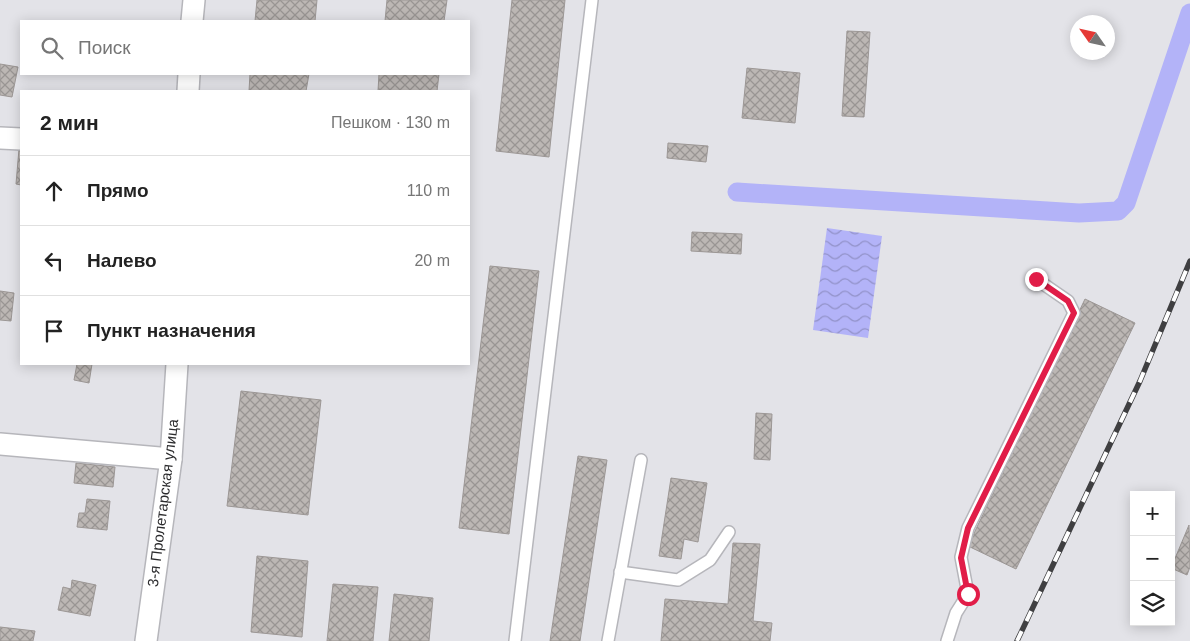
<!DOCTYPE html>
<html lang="ru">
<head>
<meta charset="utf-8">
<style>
  :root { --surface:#fff; --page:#f2f2f2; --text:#222; --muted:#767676; --line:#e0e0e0 }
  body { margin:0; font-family:Arial,sans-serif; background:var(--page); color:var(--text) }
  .controls { position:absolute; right:15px; bottom:15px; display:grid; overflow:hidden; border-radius:0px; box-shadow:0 2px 12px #0003 }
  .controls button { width:45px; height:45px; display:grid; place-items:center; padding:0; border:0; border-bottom:1px solid var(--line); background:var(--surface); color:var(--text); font:25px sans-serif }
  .compass { position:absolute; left:1070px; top:15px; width:45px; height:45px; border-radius:50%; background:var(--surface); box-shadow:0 2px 12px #0003; rotate:304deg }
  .stop { position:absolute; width:15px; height:15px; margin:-11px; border:4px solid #e11d48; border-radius:50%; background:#fff }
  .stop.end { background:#e11d48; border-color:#fff; box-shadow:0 1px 5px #0008 }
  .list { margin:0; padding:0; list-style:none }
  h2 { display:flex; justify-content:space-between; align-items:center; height:65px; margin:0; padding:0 20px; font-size:21px }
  h2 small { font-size:16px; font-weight:400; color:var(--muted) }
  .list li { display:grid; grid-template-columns:32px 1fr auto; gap:15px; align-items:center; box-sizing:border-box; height:70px; padding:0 20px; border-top:1px solid var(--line) }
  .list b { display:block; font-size:19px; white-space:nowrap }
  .list em { font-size:16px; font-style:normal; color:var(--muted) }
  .icon { flex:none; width:28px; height:28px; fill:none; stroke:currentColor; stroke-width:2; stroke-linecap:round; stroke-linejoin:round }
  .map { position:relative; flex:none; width:1190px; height:641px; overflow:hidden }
  .search { position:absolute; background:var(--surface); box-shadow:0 2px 12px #0003; left:20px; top:20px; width:450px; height:55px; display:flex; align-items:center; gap:12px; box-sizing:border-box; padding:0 18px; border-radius:0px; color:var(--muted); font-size:19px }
  .panel { position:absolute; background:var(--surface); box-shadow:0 2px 12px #0003; left:20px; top:90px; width:450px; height:275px; border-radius:0px }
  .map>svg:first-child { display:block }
  .water { fill:url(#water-waves) }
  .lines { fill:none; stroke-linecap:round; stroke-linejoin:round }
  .canal { stroke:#b3b3f8; stroke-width:19 }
  .building { fill:url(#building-cross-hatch); stroke:#9c9795 }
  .service-casing { stroke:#b6b6bb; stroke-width:14 }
  .minor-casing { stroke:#b6b6bb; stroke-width:24 }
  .service { stroke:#fff; stroke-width:11 }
  .minor { stroke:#fff; stroke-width:21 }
  .rail-casing { stroke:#3f3f41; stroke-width:5.5 }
  .rail { stroke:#fff; stroke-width:4; stroke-dasharray:11; stroke-linecap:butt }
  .route { stroke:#e11d48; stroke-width:6 }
  .labels { text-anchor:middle; stroke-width:5; stroke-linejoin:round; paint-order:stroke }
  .street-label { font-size:15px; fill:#2b2b2d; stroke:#fff }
</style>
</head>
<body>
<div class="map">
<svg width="1190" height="641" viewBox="0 0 1190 641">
  <defs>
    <pattern id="water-waves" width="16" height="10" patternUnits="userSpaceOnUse" patternTransform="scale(1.25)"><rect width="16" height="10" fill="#b3b3f8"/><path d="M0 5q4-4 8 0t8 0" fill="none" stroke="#9292c9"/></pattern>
    <pattern id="building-cross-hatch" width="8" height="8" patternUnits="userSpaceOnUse" patternTransform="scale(1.25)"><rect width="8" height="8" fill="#bcb7b4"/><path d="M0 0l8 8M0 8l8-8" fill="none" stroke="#999593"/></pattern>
  </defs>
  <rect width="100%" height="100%" fill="#e3e3e8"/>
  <!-- water -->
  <path class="water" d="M827 228 882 236 868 338 813 330Z"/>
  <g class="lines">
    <!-- canal -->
    <path class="canal" d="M737 192 1079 213 1118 211 1126 203 1190 13"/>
  </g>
  <!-- building -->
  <g class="building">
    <path d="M257 0H317L315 21H255Z"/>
    <path d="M387 0H447L444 21H385Z"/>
    <path d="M512 0H565L549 157 496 151Z"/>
    <path d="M847 31 870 32 864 117 842 116Z"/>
    <path d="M0 64 18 67 12 97 0 95Z"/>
    <path d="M747 68 800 73 795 123 742 118Z"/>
    <path d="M250 74H309L306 91H249Z"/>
    <path d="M379 74H439L437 91H378Z"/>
    <path d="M668 143 708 146 706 162 667 158Z"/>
    <path d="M19 149H21V185L16 184Z"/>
    <path d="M692 232 742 234 741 254 691 251Z"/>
    <path d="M490 266 539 271 509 534 459 528Z"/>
    <path d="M0 291 14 293 11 321 0 320Z"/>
    <path d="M1085 299 1135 323 1016 569 968 546Z"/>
    <path d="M77 364H92L89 383 74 380Z"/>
    <path d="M241 391 321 400 308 515 227 506Z"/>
    <path d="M756 413 772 414 770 460 754 459Z"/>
    <path d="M578 456 607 460 580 641H550Z"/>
    <path d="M76 463 115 467 113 487 74 483Z"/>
    <path d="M671 478 707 483 698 542 684 539 681 559 659 556Z"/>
    <path d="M87 499 110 501 107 530 77 527 79 513H85Z"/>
    <path d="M1189 525 1190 567 1187 575 1171 568Z"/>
    <path d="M733 543 760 544 753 621 772 623 770 641H661L665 599 728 604Z"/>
    <path d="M257 556 308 561 302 637 251 632Z"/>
    <path d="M72 580 96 585 90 616 58 610 63 587 71 589Z"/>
    <path d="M333 584 378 587 373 641H327Z"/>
    <path d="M394 594 433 598 429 641H389Z"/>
    <path d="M0 627 35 631 33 641H0Z"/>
  </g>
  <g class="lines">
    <!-- service casing -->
    <g class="service-casing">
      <g id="service">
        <path d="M620 572 678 580 710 560 729 532"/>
        <path d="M515 641 592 0"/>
        <path d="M608 641 641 460"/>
        <path d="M947 641 956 613 968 594 961 557 968 528 1074 313 1068 301 1036 279"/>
      </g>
    </g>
    <!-- minor casing -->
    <g class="minor-casing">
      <g id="minor">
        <path d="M192 21 194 0"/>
        <path d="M188 91 189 74"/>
        <path d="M0 138 21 139"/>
        <path d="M0 444 171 459"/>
        <path d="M146 641 171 459 177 364"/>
      </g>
    </g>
    <!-- service -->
    <use href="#service" class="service"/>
    <!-- minor -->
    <use href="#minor" class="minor"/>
    <!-- rail casing -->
    <g class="rail-casing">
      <path id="rail" d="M1017 641 1140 381 1190 261"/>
    </g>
    <!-- rail -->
    <use href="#rail" class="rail"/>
  </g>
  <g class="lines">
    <!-- route -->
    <path class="route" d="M968 594 961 558 968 528 1074 313 1068 301 1036 279"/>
  </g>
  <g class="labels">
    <!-- street labels -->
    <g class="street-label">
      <text transform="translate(163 503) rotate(-83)" y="5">3-я Пролетарская улица</text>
    </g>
  </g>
</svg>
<div class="controls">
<button>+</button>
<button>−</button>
<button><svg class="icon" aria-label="layers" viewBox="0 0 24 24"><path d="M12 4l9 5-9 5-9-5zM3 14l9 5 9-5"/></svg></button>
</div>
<svg class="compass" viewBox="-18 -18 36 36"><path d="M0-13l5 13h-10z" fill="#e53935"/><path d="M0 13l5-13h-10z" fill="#767676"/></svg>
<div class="stop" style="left:968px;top:594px"></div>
<div class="stop end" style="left:1036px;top:279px"></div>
<div class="search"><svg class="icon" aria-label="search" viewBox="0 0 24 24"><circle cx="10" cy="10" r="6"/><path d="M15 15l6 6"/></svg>Поиск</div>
<section class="panel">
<h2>2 мин<small>Пешком · 130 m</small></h2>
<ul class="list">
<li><svg class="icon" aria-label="ahead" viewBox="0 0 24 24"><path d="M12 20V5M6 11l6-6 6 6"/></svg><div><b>Прямо</b></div><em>110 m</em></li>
<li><svg class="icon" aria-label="left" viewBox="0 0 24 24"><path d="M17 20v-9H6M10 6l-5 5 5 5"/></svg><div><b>Налево</b></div><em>20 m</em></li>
<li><svg class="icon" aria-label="arrive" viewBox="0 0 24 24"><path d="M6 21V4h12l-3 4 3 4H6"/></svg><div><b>Пункт назначения</b></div></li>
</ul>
</section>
</div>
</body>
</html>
